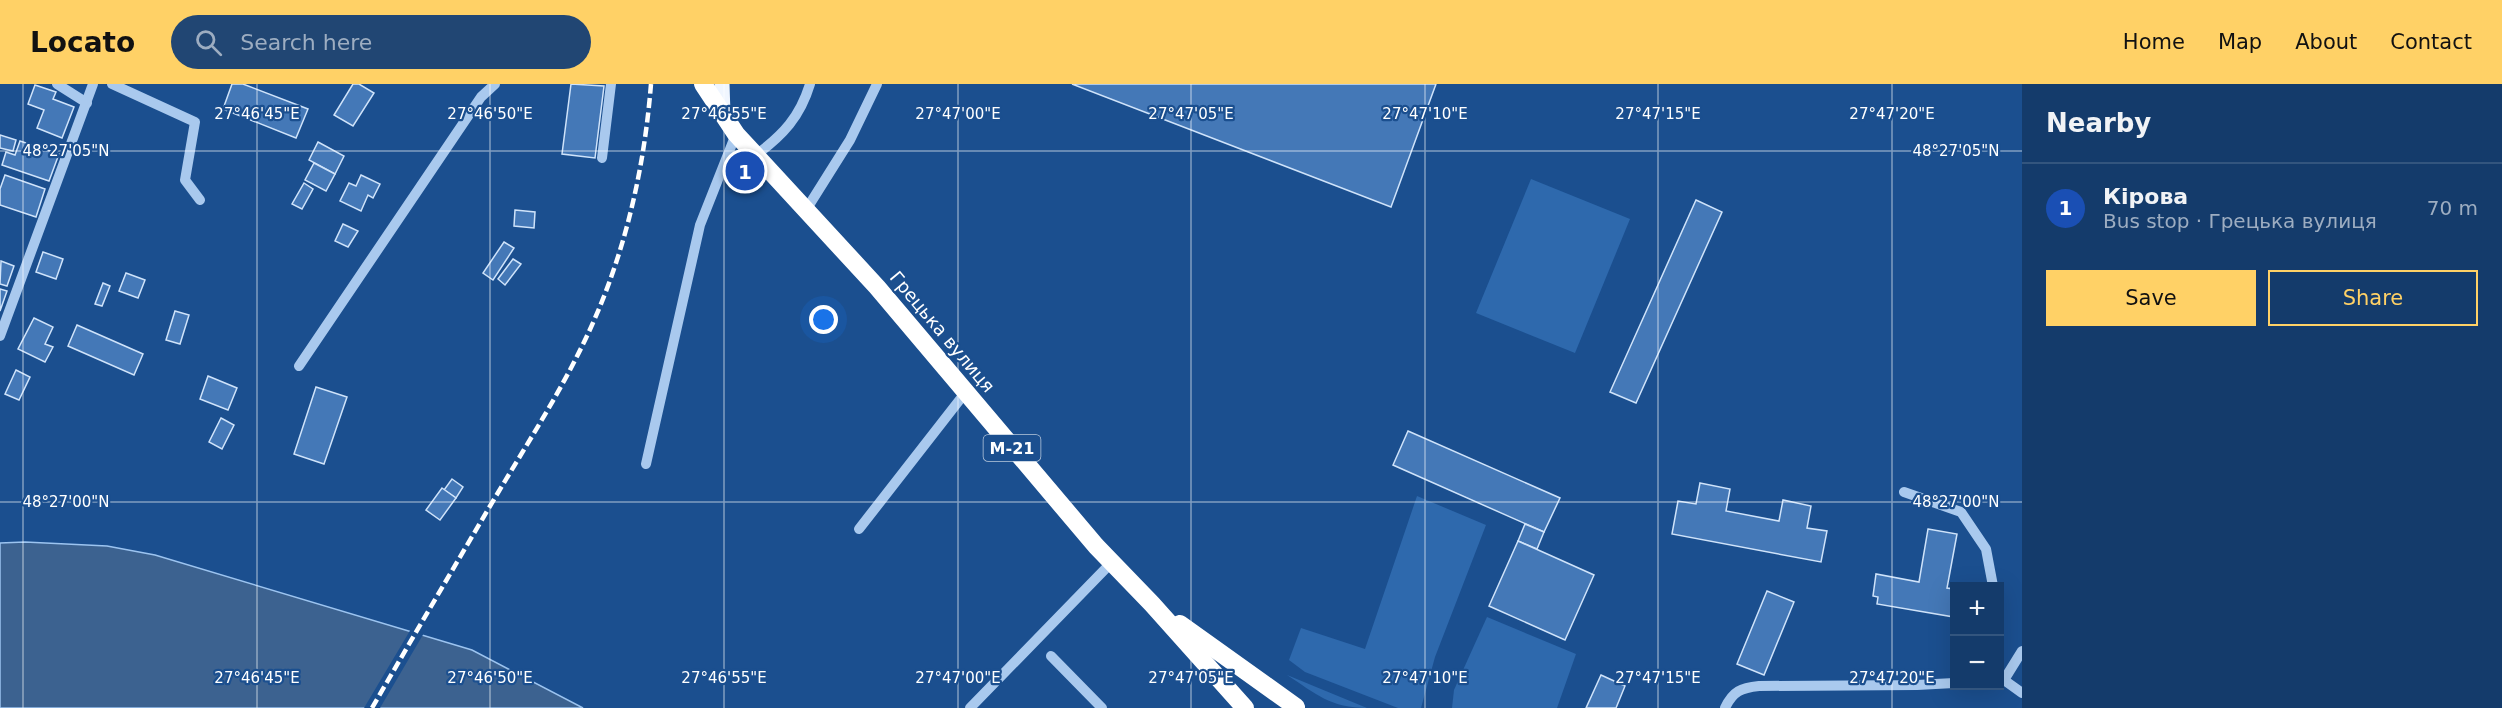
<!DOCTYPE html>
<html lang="en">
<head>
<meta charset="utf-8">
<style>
  :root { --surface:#143b6b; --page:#214673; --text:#f1f3f6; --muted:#9dadc1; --line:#33557e; --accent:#ffd166 }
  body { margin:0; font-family:"DejaVu Sans",sans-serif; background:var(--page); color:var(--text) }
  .controls { position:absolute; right:18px; bottom:18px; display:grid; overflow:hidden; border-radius:0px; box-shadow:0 6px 24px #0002 }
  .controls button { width:54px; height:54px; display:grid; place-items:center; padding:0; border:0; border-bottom:2px solid var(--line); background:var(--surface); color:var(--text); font:30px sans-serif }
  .you { position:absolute; left:824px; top:236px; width:21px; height:21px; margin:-15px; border:4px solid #fff; border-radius:50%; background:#1a73e8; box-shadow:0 0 0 9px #1a73e833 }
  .badge { display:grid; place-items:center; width:39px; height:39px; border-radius:50%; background:var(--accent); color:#fff; font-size:20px; font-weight:700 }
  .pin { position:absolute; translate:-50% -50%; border:3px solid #fff; box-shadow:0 2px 6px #0006 }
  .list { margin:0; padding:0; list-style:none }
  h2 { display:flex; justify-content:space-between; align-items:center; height:78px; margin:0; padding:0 24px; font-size:26px }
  h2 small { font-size:20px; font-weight:400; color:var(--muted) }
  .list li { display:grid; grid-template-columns:39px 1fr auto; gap:18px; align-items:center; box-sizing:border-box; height:90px; padding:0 24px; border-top:2px solid var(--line) }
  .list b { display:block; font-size:22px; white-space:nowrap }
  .list p { margin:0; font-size:20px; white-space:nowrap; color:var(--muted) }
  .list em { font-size:20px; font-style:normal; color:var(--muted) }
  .actions { display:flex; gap:12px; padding:18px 24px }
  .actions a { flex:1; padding:14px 0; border:2px solid var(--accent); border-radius:0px; text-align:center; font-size:21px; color:var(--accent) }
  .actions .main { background:var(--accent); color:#111 }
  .icon { flex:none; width:33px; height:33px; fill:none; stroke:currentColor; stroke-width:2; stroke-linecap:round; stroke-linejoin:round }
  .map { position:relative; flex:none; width:2022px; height:624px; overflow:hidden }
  header { display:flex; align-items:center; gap:36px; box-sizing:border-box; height:84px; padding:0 30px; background:var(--accent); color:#111 }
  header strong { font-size:28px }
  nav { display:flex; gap:33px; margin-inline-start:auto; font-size:21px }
  .search { width:420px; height:54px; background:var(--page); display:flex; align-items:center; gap:15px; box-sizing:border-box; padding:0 21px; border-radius:33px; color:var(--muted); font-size:22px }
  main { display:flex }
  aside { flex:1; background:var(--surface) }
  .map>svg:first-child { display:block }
  .green { fill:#2e69ad }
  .water { fill:#3c6290; stroke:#9cc4f0; stroke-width:1.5 }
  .pier { fill:#1b4f8f }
  .building { fill:#4478b7; stroke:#cfe3fa; stroke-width:1.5 }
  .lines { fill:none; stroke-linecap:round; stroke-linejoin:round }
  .minor { stroke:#a9c9ee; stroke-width:10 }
  .major { stroke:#f0f6ff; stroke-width:15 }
  .highway { stroke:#fff; stroke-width:18 }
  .rail { stroke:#fff; stroke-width:4.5; stroke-dasharray:10 4.5; stroke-linecap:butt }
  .ticks { fill:none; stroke:#fff; stroke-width:1.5; stroke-opacity:0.45 }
  .labels { text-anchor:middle; stroke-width:4.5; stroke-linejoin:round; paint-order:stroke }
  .shield { fill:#1b4f8f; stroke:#bbcadd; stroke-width:1.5 }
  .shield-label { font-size:16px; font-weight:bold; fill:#fff }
  .street-label { font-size:18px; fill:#fff; stroke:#1b4f8f }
  .ticks-label { font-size:15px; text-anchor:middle; fill:#fff; stroke:#1b4f8f; stroke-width:4.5; stroke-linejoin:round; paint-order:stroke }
</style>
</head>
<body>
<header>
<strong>Locato</strong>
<div class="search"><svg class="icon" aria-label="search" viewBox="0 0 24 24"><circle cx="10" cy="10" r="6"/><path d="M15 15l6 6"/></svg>Search here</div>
<nav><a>Home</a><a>Map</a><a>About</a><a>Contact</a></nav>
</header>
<main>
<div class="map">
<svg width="2022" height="624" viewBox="0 0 2022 624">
  <rect width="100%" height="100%" fill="#1b4f8f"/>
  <!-- green -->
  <g class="green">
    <path d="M1531 95 1630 135 1575 269 1476 229Z"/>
    <path d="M1417 412 1486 441 1435 573 1421 624H1398L1305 588 1289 576 1301 544 1365 565Z"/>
    <path d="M1487 533 1576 570 1557 624H1452L1454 606Z"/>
    <path d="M1287 591 1367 624C1331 624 1316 610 1287 591Z"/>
  </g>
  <!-- water -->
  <path class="water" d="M25 458 107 462 155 471 472 566 583 624H0V459Z"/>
  <!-- pier -->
  <path class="pier" d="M411 545 424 549 380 624H364Z"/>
  <!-- building -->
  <g class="building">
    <path d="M232 0H243L308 25 296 54 223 25Z"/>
    <path d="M353 0H359L374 9 353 42 334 31Z"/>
    <path d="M571 0 604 2 595 74 562 70Z"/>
    <path d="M1072 0H1436L1391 123Z"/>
    <path d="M35 1 56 8 53 15 74 23 62 54 37 44 44 26 28 20Z"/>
    <path d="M0 51 16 56 13 67 0 64Z"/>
    <path d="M20 57 59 70 49 97 2 81 6 68 15 71Z"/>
    <path d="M318 58 344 72 335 90 309 76Z"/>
    <path d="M314 79 335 90 326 107 305 96Z"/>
    <path d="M5 91 45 105 36 133 0 121V105Z"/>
    <path d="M361 91 380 100 373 114 368 111 361 127 340 117 349 99 356 102Z"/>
    <path d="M304 99 313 105 302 125 292 120Z"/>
    <path d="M1696 116 1722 128 1636 319 1610 308Z"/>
    <path d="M515 126 535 128 534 144 514 142Z"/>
    <path d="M343 140 358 147 348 163 335 157Z"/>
    <path d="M504 158 514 164 493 196 483 189Z"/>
    <path d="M43 168 63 175 56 195 36 188Z"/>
    <path d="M513 175 521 180 505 201 498 195Z"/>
    <path d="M1 177 14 182 7 202 0 200Z"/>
    <path d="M126 189 145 196 138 214 119 207Z"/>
    <path d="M103 199 110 202 102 222 95 220Z"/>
    <path d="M0 205 7 207 0 227Z"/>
    <path d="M175 227 189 231 180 260 166 256Z"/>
    <path d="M34 234 53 243 45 260 53 263 45 278 18 265Z"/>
    <path d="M77 241 143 270 134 291 68 262Z"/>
    <path d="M16 286 30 293 19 316 5 310Z"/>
    <path d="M208 292 237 304 228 326 200 315Z"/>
    <path d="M316 303 347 313 324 380 294 370Z"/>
    <path d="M221 334 234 341 222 365 209 358Z"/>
    <path d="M1408 347 1560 414 1544 448 1393 381Z"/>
    <path d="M452 395 463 403 456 414 444 406Z"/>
    <path d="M1700 399 1730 405 1726 427 1779 437 1783 416 1811 422 1807 444 1827 447 1821 478 1672 450 1678 417 1696 420Z"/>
    <path d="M442 404 456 414 440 436 426 426Z"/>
    <path d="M1525 440 1544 448 1537 465 1518 457Z"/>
    <path d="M1928 445 1957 450 1947 504 1954 505V533L1877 520 1878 513 1873 512 1876 490 1919 498Z"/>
    <path d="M1518 457 1594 491 1565 556 1489 522Z"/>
    <path d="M1767 507 1794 518 1764 591 1737 580Z"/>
    <path d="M1601 591 1625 602 1616 624H1586Z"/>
  </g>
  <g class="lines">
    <!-- minor -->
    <g class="minor">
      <path d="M57 0 87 19"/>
      <path d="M112 0 195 38 185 96 200 116"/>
      <path d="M756 71C783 51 800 33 810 0"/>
      <path d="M602 74 611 0"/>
      <path d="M806 126 850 56 877 0"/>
      <path d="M0 252 93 0"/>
      <path d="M299 282 481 13 495 0"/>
      <path d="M646 380 700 141 736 50"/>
      <path d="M1904 408 1961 428 1986 465 1993 502"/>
      <path d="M859 445 965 309"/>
      <path d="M1051 572 1102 624"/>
      <path d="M2000 596H2004L2022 609"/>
      <path d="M2004 596 2022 567"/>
      <path d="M970 624 1112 478"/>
      <path d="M1725 624C1733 607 1741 604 1759 602L1917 601 1954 599"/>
    </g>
    <!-- major -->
    <path class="major" d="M722 0 723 30"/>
    <!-- highway -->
    <g class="highway">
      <path d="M703 0 736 50 877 203 1096 462 1152 520 1245 624"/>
      <path d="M1180 540 1296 623"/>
    </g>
    <!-- rail -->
    <path class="rail" d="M372 624C413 553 454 483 496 412 527 360 560 309 586 254 624 174 644 88 651 0"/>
  </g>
  <!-- ticks -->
  <path class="ticks" d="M23 0V624M257 0V624M490 0V624M724 0V624M958 0V624M1191 0V624M1425 0V624M1658 0V624M1892 0V624M0 67H2022M0 418H2022"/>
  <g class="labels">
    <!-- shield labels -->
    <rect class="shield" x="983.5" y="351" width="57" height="26" rx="4.5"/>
    <g class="shield-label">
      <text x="1012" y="370">М-21</text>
    </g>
    <!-- street labels -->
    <g class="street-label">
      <text transform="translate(942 248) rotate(50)" y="6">Грецька вулиця</text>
    </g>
  </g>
  <g class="ticks-label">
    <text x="257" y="35">27°46'45"E</text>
    <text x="490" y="35">27°46'50"E</text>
    <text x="724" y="35">27°46'55"E</text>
    <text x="958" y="35">27°47'00"E</text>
    <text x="1191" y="35">27°47'05"E</text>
    <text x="1425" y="35">27°47'10"E</text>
    <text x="1658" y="35">27°47'15"E</text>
    <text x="1892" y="35">27°47'20"E</text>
    <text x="66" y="72">48°27'05"N</text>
    <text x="1956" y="72">48°27'05"N</text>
    <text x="66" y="423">48°27'00"N</text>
    <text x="1956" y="423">48°27'00"N</text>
    <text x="257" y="599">27°46'45"E</text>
    <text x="490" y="599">27°46'50"E</text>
    <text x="724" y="599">27°46'55"E</text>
    <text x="958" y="599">27°47'00"E</text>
    <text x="1191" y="599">27°47'05"E</text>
    <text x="1425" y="599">27°47'10"E</text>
    <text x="1658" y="599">27°47'15"E</text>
    <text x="1892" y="599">27°47'20"E</text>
  </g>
</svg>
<div class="controls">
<button>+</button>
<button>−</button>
</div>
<div class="you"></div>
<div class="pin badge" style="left:745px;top:87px;background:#1a4fb4">1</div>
</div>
<aside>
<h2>Nearby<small></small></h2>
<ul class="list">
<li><span class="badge" style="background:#1a4fb4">1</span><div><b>Кірова</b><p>Bus stop · Грецька вулиця</p></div><em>70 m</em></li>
</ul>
<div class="actions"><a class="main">Save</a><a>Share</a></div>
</aside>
</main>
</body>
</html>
